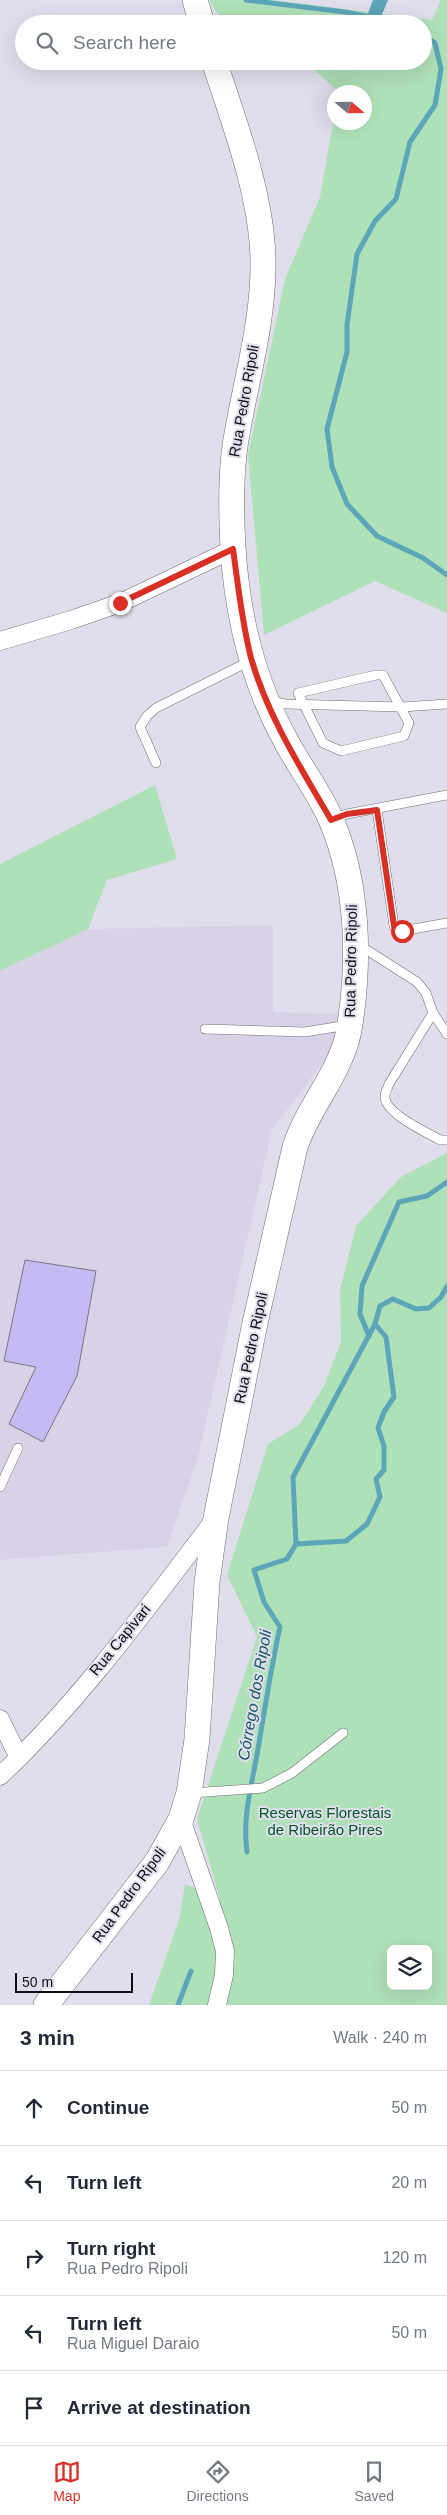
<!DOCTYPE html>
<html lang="en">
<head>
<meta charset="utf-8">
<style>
  :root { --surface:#fff; --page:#f2f2f3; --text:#1f2937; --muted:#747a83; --line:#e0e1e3; --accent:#d93025 }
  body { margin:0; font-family:Helvetica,sans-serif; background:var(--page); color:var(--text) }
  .controls { position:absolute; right:15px; bottom:15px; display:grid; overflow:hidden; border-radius:8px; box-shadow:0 5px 20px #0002 }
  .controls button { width:45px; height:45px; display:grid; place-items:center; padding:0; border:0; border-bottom:1px solid var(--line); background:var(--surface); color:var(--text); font:25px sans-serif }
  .compass { position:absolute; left:327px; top:85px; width:45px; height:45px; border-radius:50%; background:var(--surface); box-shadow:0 5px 20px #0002; rotate:110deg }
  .scale { position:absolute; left:15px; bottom:12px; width:118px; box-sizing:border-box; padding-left:5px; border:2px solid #0f0e12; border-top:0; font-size:14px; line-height:18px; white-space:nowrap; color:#0f0e12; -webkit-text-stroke:4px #e0deec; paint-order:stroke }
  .stop { position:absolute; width:15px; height:15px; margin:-11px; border:4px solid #d93025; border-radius:50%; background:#fff }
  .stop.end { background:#d93025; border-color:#fff; box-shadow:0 1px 5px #0008 }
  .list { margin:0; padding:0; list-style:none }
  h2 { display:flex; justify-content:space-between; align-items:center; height:65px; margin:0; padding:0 20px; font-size:21px }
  h2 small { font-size:16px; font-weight:400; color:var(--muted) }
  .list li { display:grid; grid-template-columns:32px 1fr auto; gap:15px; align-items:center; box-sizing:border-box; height:75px; padding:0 20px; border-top:1px solid var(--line) }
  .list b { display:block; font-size:19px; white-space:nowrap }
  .list p { margin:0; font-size:16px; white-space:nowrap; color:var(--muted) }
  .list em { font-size:16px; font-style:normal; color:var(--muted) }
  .icon { flex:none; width:28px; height:28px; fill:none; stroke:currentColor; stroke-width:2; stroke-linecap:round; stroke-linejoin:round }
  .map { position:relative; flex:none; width:447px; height:2005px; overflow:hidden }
  .search { position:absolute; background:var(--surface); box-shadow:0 5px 20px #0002; left:15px; right:15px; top:15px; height:55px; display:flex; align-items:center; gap:12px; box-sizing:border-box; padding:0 18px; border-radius:28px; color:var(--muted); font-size:19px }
  .sheet { height:440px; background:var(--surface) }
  nav { display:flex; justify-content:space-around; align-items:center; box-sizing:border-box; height:70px; border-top:1px solid var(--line); background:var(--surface); font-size:14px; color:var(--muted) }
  nav a { display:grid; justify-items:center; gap:2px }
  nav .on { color:var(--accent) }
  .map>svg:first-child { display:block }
  .industrial { fill:#d9d2e7 }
  .green { fill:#afe1b8; fill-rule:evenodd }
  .water { fill:#5ba6b8 }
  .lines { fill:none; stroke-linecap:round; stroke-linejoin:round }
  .stream { stroke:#5ba6b8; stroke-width:5 }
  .building { fill:#c5bbf3; stroke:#787683 }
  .lane-casing { stroke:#6f6d79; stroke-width:10 }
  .street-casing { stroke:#6f6d79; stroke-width:19 }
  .secondary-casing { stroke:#6f6d79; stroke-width:26 }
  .lane { stroke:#fff; stroke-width:9 }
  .street { stroke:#fff; stroke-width:18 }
  .secondary { stroke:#fff; stroke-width:25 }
  .route { stroke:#d93025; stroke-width:6 }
  .labels { text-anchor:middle; stroke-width:4; stroke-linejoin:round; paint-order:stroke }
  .street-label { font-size:15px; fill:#0f0e12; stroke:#e0deec }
  .park-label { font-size:15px; fill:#005725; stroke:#e0deec }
  .water-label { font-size:16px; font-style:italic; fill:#185865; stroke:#e0deec }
</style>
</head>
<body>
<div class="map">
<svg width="447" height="2005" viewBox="0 0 447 2005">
  <rect width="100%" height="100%" fill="#e0deec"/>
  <!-- industrial -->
  <path class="industrial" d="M273 925V1012L340 1014 334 1048 272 1130 198 1457 167 1547 0 1560V971L88 929Z"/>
  <!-- green -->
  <g class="green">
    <path d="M209 0H272L432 20 441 0H447V613L375 581 264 635 248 455 285 279 320 197 334 118V122H364V92H339L304 61H423V24H224Z"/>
    <path d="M155 785 177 859 107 880 88 929 0 971V864Z"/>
    <path d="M447 1153V2005H149L179 1920 185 1884 220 1899 197 1819 257 1637 227 1575 268 1444 300 1424 324 1386 341 1342 340 1290 356 1226 401 1177ZM391 1949H428V1986H391Z"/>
  </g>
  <!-- water -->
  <path class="water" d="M373 0H388L378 24H364Z"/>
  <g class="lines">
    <!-- stream -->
    <g class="stream">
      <path d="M246 0 345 12 408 24"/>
      <path d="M423 35 435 43 441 69 435 105 410 142 396 199 375 221 357 254 347 325V352L327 429 332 467 347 504 377 536 423 558 447 575"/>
      <path d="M369 1336 360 1314 362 1286 399 1202 427 1196 447 1182"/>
      <path d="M296 1544 346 1541 367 1524 380 1497 376 1479 384 1470V1446L378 1428 384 1412 394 1397 386 1337 375 1324"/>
      <path d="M247 1852C242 1816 252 1785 258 1749 265 1708 271 1668 280 1627L264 1602 254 1570 287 1559 296 1544 293 1477 375 1324 380 1306 393 1299 416 1309 429 1308 441 1297 447 1286"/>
      <path d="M178 2005 191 1971"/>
    </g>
  </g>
  <!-- building -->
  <path class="building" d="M25 1260 96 1271 77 1376 43 1442 9 1424 36 1367 4 1361Z"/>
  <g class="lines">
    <!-- lane casing -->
    <g class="lane-casing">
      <g id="lane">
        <path d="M376 675H383L409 723 404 736 341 751 323 743 298 693Z"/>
        <path d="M271 701 285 704 402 707 447 704"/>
        <path d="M156 763 140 727 147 716 156 708 252 660"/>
        <path d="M377 810 394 926 402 931 447 923"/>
        <path d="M331 820 347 814 447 795"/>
        <path d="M359 945 417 982 426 993 433 1013 447 1034"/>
        <path d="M433 1013 389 1084C388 1088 385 1092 385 1096 384 1113 426 1132 440 1140H447"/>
        <path d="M205 1029 305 1032 348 1025"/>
        <path d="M0 1487 18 1448"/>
        <path d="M192 1793 263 1788 292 1773 343 1733"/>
      </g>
    </g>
    <!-- street casing -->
    <g class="street-casing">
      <g id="street">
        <path d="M0 641 71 620 120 603 233 549"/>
        <path d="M0 1719 19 1758"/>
        <path d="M0 1776C81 1700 148 1607 215 1519"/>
        <path d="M181 1819 219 1928 225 1951 224 1975 217 2005"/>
      </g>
    </g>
    <!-- secondary casing -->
    <g class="secondary-casing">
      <g id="secondary">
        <path d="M195 0 202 24"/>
        <path d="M46 2005 157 1862 181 1819 189 1793 197 1739 207 1582 216 1518 255 1323 295 1147C309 1104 344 1070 350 1024 360 958 358 884 332 822 321 795 301 769 287 743 254 684 237 615 233 547 231 511 230 470 237 434 247 376 264 319 263 260 262 195 234 122 214 61"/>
      </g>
    </g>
    <!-- lane -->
    <use href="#lane" class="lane"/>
    <!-- street -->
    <use href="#street" class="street"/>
    <!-- secondary -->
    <use href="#secondary" class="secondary"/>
  </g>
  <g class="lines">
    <!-- route -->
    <path class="route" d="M120 603 233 549C238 585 242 623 251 658 268 717 301 768 331 820L347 814 377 810 394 926 402 931"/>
  </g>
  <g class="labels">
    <!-- street labels -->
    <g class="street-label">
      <text transform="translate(244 401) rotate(-80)" y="5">Rua Pedro Ripoli</text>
      <text transform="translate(351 961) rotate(-89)" y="5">Rua Pedro Ripoli</text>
      <text transform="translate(251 1348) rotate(-78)" y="5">Rua Pedro Ripoli</text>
      <text transform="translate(120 1640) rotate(-51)" y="5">Rua Capivari</text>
      <text transform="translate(129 1895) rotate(-54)" y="5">Rua Pedro Ripoli</text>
    </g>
    <!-- park labels -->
    <g class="park-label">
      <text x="325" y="1818">Reservas Florestais<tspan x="325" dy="17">de Ribeirão Pires</tspan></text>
    </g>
    <!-- water labels -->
    <g class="water-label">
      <text transform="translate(254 1695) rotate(-80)" y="6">Córrego dos Ripoli</text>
    </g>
  </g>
</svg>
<div class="controls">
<button><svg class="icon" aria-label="layers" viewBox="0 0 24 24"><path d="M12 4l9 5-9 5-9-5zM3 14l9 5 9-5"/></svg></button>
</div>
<svg class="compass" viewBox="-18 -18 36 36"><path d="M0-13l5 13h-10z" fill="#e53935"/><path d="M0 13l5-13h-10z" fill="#747a83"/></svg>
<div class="scale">50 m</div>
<div class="stop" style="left:402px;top:931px"></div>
<div class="stop end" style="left:120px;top:603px"></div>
<div class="search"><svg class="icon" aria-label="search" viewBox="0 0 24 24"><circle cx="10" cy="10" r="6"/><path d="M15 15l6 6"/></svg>Search here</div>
</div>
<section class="sheet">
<h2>3 min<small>Walk · 240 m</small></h2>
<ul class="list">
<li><svg class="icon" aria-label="ahead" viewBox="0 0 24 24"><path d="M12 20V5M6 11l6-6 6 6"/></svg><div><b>Continue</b></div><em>50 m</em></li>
<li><svg class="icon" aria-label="left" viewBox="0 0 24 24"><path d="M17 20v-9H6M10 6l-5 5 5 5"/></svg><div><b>Turn left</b></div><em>20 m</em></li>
<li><svg class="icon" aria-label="right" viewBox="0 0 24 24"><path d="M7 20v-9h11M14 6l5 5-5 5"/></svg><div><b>Turn right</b><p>Rua Pedro Ripoli</p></div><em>120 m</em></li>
<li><svg class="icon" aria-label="left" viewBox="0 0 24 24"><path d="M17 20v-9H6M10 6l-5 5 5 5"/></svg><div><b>Turn left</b><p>Rua Miguel Daraio</p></div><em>50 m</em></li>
<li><svg class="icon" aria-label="arrive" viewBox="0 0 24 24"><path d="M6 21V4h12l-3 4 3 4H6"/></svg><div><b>Arrive at destination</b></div></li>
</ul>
</section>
<nav>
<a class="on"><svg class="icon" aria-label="map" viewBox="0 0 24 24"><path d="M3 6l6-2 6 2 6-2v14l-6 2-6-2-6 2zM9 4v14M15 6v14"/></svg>Map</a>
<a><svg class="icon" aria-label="directions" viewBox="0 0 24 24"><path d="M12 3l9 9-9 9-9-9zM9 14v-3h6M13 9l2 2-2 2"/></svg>Directions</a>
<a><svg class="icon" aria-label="saved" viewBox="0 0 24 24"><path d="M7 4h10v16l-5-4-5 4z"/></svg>Saved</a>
</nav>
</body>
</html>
